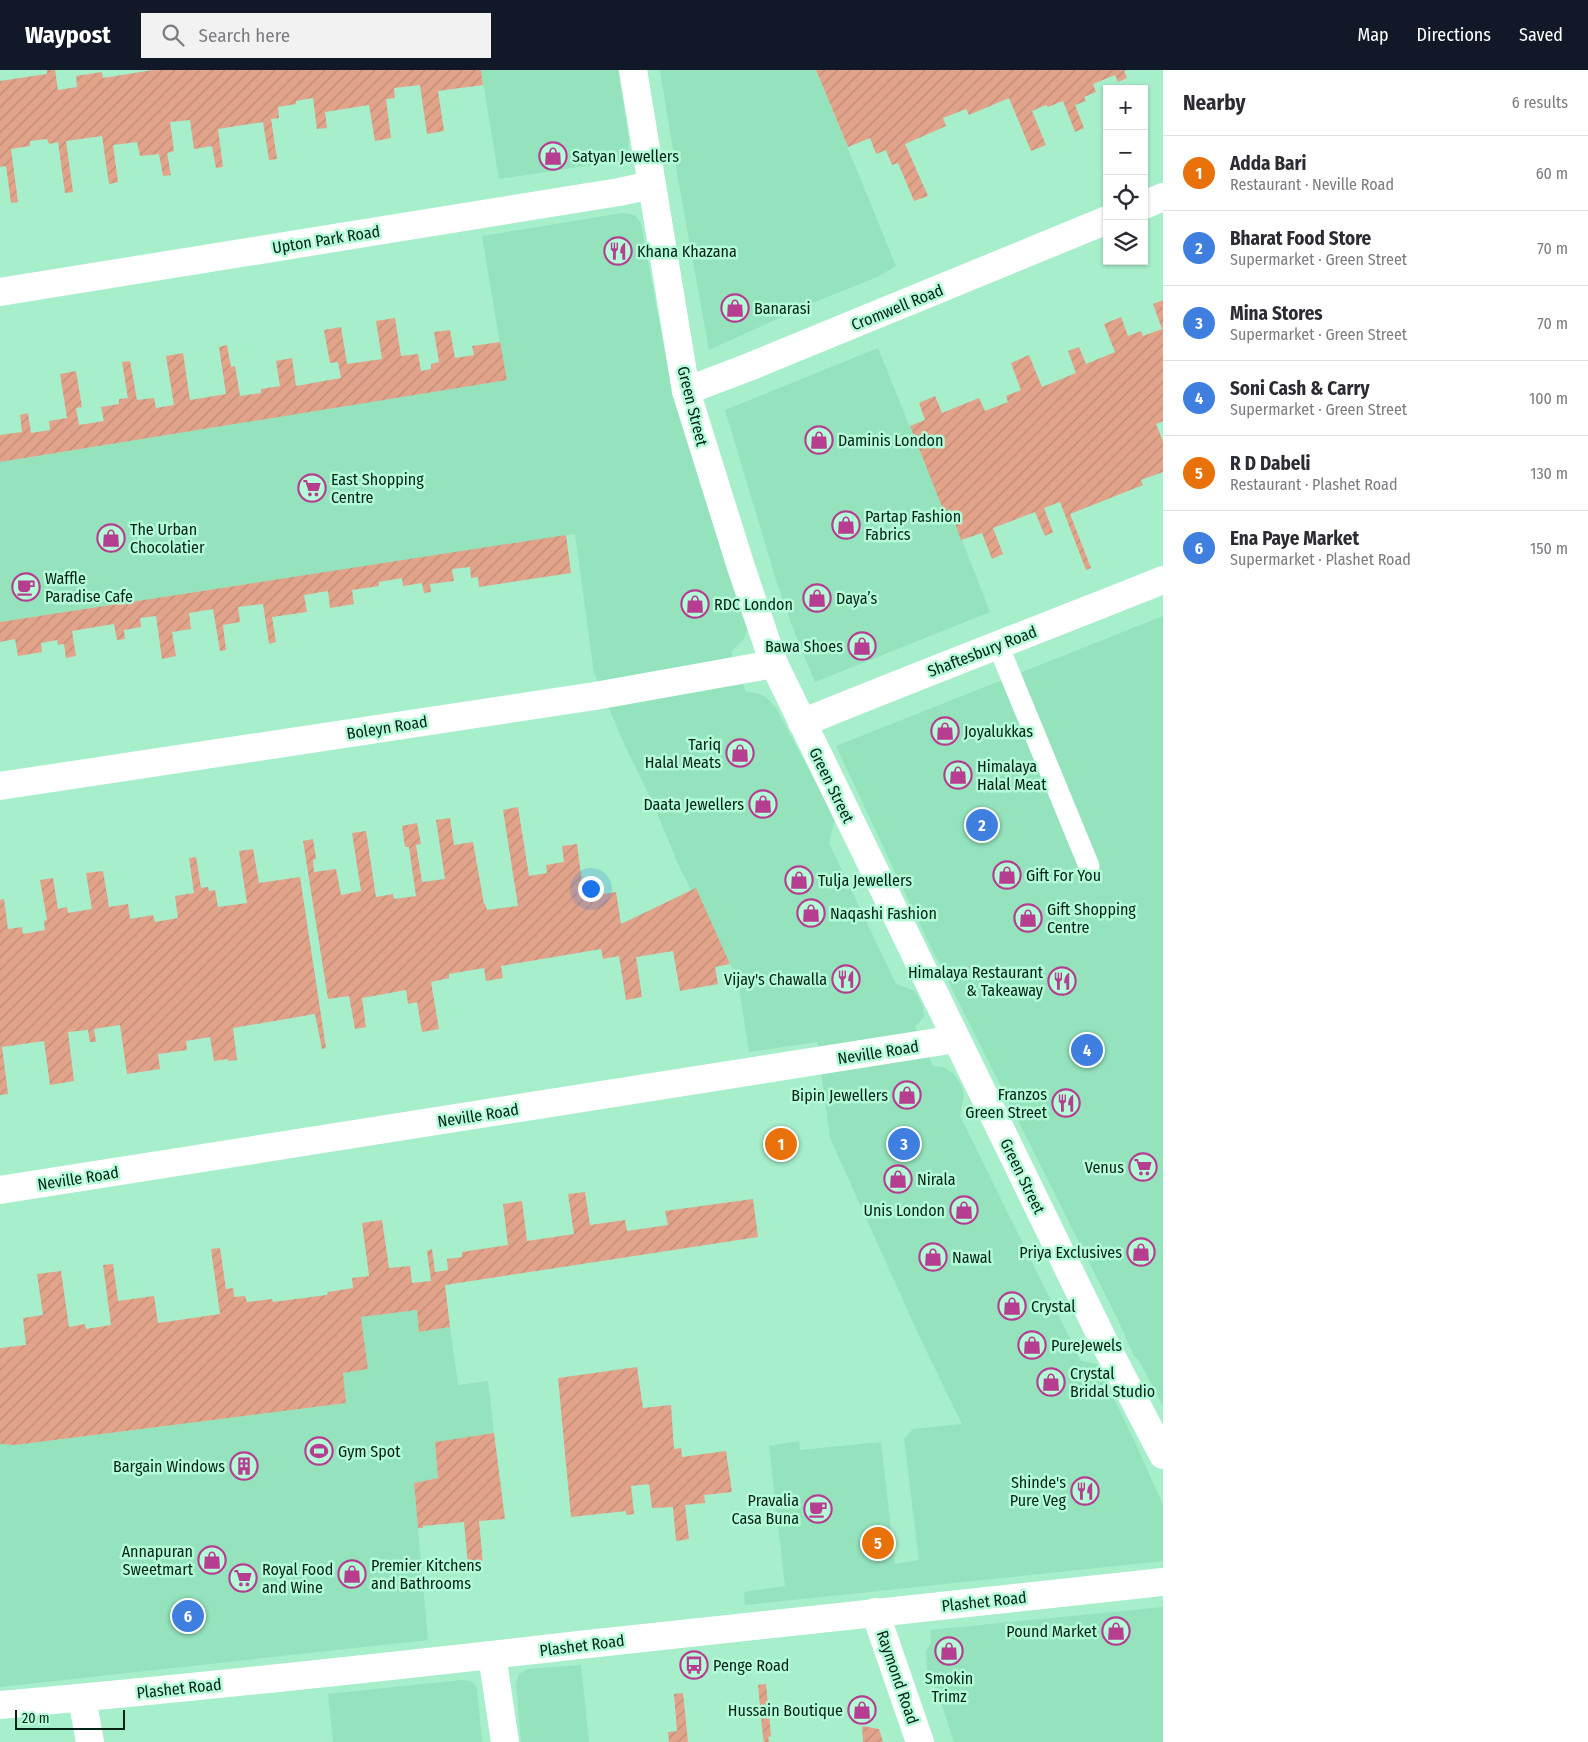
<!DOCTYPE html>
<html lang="en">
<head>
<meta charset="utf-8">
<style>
  :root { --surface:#fff; --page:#f2f2f3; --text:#2b2b33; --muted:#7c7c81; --line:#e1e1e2; --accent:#111827 }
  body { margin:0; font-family:"Fira Sans Condensed",sans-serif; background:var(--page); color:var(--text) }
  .controls { position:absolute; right:15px; top:15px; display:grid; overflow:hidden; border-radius:0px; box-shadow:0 1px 4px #0004 }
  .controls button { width:45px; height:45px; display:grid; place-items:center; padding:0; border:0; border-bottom:1px solid var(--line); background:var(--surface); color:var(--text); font:25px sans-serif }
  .scale { position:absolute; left:15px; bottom:12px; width:110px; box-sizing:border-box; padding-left:5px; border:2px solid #052317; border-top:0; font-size:14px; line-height:18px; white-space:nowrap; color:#052317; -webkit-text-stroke:4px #b4fbd8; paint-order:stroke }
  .you { position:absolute; left:590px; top:818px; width:18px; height:18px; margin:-12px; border:4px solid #fff; border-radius:50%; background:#1a73e8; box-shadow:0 0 0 8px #1a73e833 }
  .badge { display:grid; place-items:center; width:32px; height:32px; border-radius:50%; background:var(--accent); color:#fff; font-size:16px; font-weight:700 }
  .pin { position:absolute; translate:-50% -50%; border:2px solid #fff; box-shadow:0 1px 5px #0006 }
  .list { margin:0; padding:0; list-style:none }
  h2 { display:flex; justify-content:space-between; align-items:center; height:65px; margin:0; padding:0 20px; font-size:21px }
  h2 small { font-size:16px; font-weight:400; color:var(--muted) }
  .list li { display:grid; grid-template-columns:32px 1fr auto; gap:15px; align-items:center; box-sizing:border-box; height:75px; padding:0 20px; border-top:1px solid var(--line) }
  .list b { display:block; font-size:19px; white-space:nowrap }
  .list p { margin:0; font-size:16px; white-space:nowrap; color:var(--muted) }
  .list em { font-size:16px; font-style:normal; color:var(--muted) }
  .icon { flex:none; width:28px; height:28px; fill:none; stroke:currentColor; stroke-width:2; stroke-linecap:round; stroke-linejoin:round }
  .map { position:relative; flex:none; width:1163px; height:1672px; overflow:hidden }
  header { display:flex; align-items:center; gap:30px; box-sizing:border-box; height:70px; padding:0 25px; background:var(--accent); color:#fff }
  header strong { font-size:24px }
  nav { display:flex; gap:28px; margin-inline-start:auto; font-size:18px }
  .search { width:350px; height:45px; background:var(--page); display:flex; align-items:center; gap:12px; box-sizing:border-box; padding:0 18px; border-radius:0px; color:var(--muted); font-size:19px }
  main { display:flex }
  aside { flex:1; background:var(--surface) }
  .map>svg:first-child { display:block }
  .built { fill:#94e3bd }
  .garden { fill:url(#garden-furrows) }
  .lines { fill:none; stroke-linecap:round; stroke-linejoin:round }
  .lane { stroke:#fff; stroke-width:21 }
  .street { stroke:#fff; stroke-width:28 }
  .secondary { stroke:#fff; stroke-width:28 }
  .labels { text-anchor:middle; stroke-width:5; stroke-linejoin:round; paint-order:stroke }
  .poi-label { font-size:16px; fill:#052317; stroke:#b4fbd8; text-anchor:start }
  .street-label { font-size:16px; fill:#052317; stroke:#b4fbd8 }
</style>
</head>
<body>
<header>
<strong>Waypost</strong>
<div class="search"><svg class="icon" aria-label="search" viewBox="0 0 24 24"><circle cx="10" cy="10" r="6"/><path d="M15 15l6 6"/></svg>Search here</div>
<nav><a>Map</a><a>Directions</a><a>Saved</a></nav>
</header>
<main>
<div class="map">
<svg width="1163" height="1672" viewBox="0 0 1163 1672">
  <defs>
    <pattern id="garden-furrows" width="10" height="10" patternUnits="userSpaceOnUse" patternTransform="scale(1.25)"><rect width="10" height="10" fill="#e1a38a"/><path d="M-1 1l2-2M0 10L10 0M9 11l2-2" fill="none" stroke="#c08c76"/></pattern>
  </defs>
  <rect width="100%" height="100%" fill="#a7eecb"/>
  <!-- built -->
  <g class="built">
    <path d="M481 0H618L629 70 628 81 624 90 499 109Z"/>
    <path d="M660 0H816L896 196 875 208 812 233 709 280 675 92Z"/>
    <path d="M623 143 635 145 641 153 666 288 683 359 747 559 744 569 731 582 746 622 757 623 766 627 776 638 835 749 829 773 896 914 915 921 923 937 924 947 915 957 933 996 943 997 953 1003 961 1015 964 1025 960 1046 1081 1291 1097 1294 1134 1370 1163 1435V1491L745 1535 744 1522 785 1516 769 1376 799 1371 800 1380 881 1372 895 1494 919 1490 904 1369 913 1359 962 1354 920 1268 830 1068 817 972 749 982 738 911 696 819 691 820 678 794 652 731 625 676 594 603 575 464 0 552V392L506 310 482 166Z"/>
    <path d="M878 278 944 441 950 439 990 542 815 612 795 564 776 510 725 340Z"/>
    <path d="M1163 546V1336L1138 1289 1134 1286 1118 1250 919 853 836 676Z"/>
    <path d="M417 1240 420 1262 450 1257 458 1315 488 1311 494 1363 435 1372 438 1408 414 1413 428 1570 0 1617V1374L15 1375 346 1333 343 1303 368 1299 361 1247Z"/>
    <path d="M1163 1537V1672H954L939 1626 927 1602 926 1581 931 1573 930 1560Z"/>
    <path d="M581 1595 589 1672H521L516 1614 519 1604 528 1599Z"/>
    <path d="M462 1610 471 1611 477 1618 482 1672H333L328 1624Z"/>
  </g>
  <!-- garden -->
  <g class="garden">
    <path d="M47 0H55L58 20 77 17 76 6 102 2 103 8 153 0H481L483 15 438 21 444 61 427 64 420 15 394 18 395 28 386 29 391 68 375 71 369 35 325 42 327 58 317 59 313 28 296 31V34L278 37 279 48 271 49 277 89 269 90 263 52 218 59 223 97 216 98 212 76 194 79 190 50 170 52 174 81 167 83 171 105 163 106 159 84 140 86 137 72 113 75 118 112 109 114 102 66 66 71 73 122 65 123 58 72 49 74 47 69 30 71V76L11 79 18 132 11 133 6 96 0 97V11L47 4Z"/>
    <path d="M816 0H1127L1124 1 1127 8 1118 12 1115 5 1093 14 1096 22 1084 27 1086 31 1075 35 1084 58 1075 62 1063 31 1048 37 1046 35 1032 41 1046 75 1031 81 1009 28 969 45 966 39 943 48 946 56 905 74 928 126 914 131 898 93 892 95 886 80 876 84 870 68 848 77Z"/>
    <path d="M1163 230V351L1156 354 1163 371V402L1141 410 1143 415 1070 444 1091 498 1086 500 1060 432 1044 438 1053 462 1045 466 1035 442 993 458 1003 484 992 489 982 463 961 470 950 439 944 442 910 356 925 350 919 333 935 326 942 343 979 328 985 341 1008 332 1006 326 1021 320 1011 293 1029 285 1042 317 1076 303 1068 281 1079 277 1086 294 1115 282 1104 254 1121 247 1128 266 1141 261 1143 266 1162 259 1153 234Z"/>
    <path d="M395 248 401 286 418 284 421 301 431 299V294L439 292 434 262 450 260 455 288 474 285 472 276 500 272 507 310 0 392V365L22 362 20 345 28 343 31 363 50 360 49 351 67 348 60 304 76 301 82 337 76 338 79 355 104 351 101 337 119 334V329L128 328 122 292 130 291 137 330 154 328 156 338 174 335 166 286 183 283 190 330 226 324 219 277 227 275 231 297 235 296 240 326 261 323V319L280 316 276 291 292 288 296 316 341 308 338 292 330 293 324 260 341 257 347 294 382 289 376 251Z"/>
    <path d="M566 465 571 503 479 517 478 507 471 508 470 497 452 499 454 511 430 514 431 522 424 523 422 513 403 516 402 508 379 512V516L352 520 354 534 330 538 328 521 304 525 307 542 272 547 276 572 269 574 263 534 238 537 240 552 223 555 226 580 220 581 213 539 189 543 191 559 172 562 176 586 162 589 156 546 140 548 141 557 124 560 125 569 117 570 114 554 72 561 76 586 66 588 64 574 58 575 57 570 41 573 42 582 18 586 15 569 0 572V552Z"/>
    <path d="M518 737 529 806 547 803 546 795 564 792 562 776 577 774 584 827 616 822 621 854 696 818 730 894 715 897 718 914 680 921 673 881 636 887 642 927 626 930 619 886 603 889 601 879 501 896 503 908 486 911 484 898 449 904V908L431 912 439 959 422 962 417 932 408 934 406 920 362 928 366 957 355 959 349 926 328 929 303 771 313 769 316 789 313 790 314 802 336 799 341 825 361 821 352 763 366 761 376 827 393 824 394 829 416 826 409 777H405L402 756 417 753 421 774 416 775 422 812 445 809 436 750 450 748 454 775 473 772 484 834H485L487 840 518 836 503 740Z"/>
    <path d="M253 779 259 813 300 807 326 978 322 979 315 944 233 958 237 990 228 991V989L214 991 210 967 186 971 187 980 158 984 160 999 127 1004 120 955 94 959 96 972H90L88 960 68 962 74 1011 50 1015 44 971 2 977 8 1024 0 1025V830L4 829 8 859 22 857 23 864 45 860 44 851 47 850 40 810 53 808 58 839 67 837 68 843 92 839 86 803 103 801 109 837 128 834 130 849 153 845 155 852 178 848 175 826 194 823 189 788 196 787 201 818 208 817 209 821 215 820 218 837 247 833 239 781Z"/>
    <path d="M585 1122 590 1155 625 1150 627 1161 668 1155 665 1141 753 1129 758 1167 445 1215 450 1257 419 1262 417 1240 361 1247 368 1299 343 1303 346 1333 15 1375 0 1374V1278L26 1275 23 1248 43 1245 37 1204 61 1201 69 1257 85 1254 86 1259 111 1255 103 1195 113 1194 118 1231 154 1226 158 1253 220 1244 211 1179 220 1178 226 1219 233 1218 234 1227 245 1226 247 1232 272 1229 273 1232 327 1225 328 1222 353 1218 352 1208 369 1206 362 1153 382 1150 389 1198 410 1196 412 1213 431 1211 427 1181 432 1179 435 1202 448 1200 447 1189 462 1187V1182L508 1175 503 1134 522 1131 527 1171 574 1164 568 1124Z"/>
    <path d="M637 1297 643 1338 671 1335 674 1379 681 1378 682 1387 726 1381 732 1422 704 1425 705 1433 685 1435 689 1469 676 1471 673 1437 652 1438 649 1414 631 1416 634 1444 626 1445V1441L571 1447 558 1308Z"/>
    <path d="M494 1363 505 1449 479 1451 483 1494 468 1495 464 1452 423 1456V1458H418L414 1413 438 1408 435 1372Z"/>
    <path d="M766 1614 771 1666 768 1667 769 1672H764L763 1667 758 1615Z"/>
    <path d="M683 1623 688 1672H669L668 1662 677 1661 674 1624Z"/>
    <path d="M862 1656 879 1659 883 1672H863Z"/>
  </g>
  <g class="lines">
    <!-- lane -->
    <path class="lane" d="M998 575 1089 796"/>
    <!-- street -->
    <g class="street">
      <path d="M1144 135 1163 127"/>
      <path d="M0 222 619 122 652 115"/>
      <path d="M686 321 749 297 1107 150"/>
      <path d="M802 653C922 604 1043 558 1163 510"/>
      <path d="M0 716 595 626 774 594"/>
      <path d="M0 1120 956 969"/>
      <path d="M875 1542 920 1672"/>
      <path d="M492 1585 505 1672"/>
      <path d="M82 1628 90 1672"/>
    </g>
    <!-- secondary -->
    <g class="secondary">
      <path d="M633 0 686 321 741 497 774 594 1104 1272 1163 1385"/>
      <path d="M0 1635C193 1618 386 1597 579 1575 773 1553 968 1533 1163 1512"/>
    </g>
  </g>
  <!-- icons -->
  <defs>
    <g id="shop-ring" transform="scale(1.4375)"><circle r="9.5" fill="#b4fbd8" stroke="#b73d90" stroke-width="1.5"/><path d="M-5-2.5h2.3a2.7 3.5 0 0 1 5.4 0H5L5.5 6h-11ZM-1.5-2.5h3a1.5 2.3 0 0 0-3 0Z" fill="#b73d90"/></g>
    <g id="restaurant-ring" transform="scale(1.4375)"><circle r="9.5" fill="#b4fbd8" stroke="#b73d90" stroke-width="1.5"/><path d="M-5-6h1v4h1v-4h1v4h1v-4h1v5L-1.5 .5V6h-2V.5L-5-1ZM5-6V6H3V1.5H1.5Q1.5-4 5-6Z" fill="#b73d90"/></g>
    <g id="supermarket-ring" transform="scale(1.4375)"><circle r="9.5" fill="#b4fbd8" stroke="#b73d90" stroke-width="1.5"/><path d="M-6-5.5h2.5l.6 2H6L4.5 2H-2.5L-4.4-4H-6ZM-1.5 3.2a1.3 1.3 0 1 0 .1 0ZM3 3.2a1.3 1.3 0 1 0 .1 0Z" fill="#b73d90"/></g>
    <g id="cafe-ring" transform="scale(1.4375)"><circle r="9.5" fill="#b4fbd8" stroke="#b73d90" stroke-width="1.5"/><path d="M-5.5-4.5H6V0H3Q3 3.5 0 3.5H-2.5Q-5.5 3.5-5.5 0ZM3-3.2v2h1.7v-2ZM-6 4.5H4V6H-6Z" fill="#b73d90"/></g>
    <g id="stadium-ring" transform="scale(1.4375)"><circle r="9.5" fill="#b4fbd8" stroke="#b73d90" stroke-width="1.5"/><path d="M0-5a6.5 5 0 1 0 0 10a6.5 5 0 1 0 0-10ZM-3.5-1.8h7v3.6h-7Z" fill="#b73d90"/></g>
    <g id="building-ring" transform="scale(1.4375)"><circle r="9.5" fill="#b4fbd8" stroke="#b73d90" stroke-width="1.5"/><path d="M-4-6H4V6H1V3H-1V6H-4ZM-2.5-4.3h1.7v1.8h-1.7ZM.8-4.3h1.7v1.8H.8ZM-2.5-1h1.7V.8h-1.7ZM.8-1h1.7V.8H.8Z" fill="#b73d90"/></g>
    <g id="bus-ring" transform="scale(1.4375)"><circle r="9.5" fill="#b4fbd8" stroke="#b73d90" stroke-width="1.5"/><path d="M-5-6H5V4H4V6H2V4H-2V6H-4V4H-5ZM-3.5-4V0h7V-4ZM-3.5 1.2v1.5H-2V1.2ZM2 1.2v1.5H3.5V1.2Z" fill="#b73d90"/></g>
  </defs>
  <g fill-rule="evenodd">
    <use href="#shop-ring" x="553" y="86"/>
    <use href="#restaurant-ring" x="618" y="181"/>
    <use href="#shop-ring" x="735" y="238"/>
    <use href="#shop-ring" x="819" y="370"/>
    <use href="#supermarket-ring" x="312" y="418"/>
    <use href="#shop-ring" x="846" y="455"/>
    <use href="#shop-ring" x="111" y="468"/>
    <use href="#cafe-ring" x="26" y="517"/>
    <use href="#shop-ring" x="817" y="528"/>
    <use href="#shop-ring" x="695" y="534"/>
    <use href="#shop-ring" x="862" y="576"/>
    <use href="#shop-ring" x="945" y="661"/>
    <use href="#shop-ring" x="740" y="683"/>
    <use href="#shop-ring" x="958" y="705"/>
    <use href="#shop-ring" x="763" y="734"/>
    <use href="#shop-ring" x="1007" y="805"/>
    <use href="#shop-ring" x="799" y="810"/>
    <use href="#shop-ring" x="811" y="843"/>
    <use href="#shop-ring" x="1028" y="848"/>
    <use href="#restaurant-ring" x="846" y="909"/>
    <use href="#restaurant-ring" x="1062" y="911"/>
    <use href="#shop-ring" x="907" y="1025"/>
    <use href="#restaurant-ring" x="1066" y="1033"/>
    <use href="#supermarket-ring" x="1143" y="1097"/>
    <use href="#shop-ring" x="898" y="1109"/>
    <use href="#shop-ring" x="964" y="1140"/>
    <use href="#shop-ring" x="1141" y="1182"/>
    <use href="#shop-ring" x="933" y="1187"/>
    <use href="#shop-ring" x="1012" y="1236"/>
    <use href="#shop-ring" x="1032" y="1275"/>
    <use href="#shop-ring" x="1051" y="1312"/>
    <use href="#stadium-ring" x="319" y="1381"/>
    <use href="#building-ring" x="244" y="1396"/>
    <use href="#restaurant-ring" x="1085" y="1421"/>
    <use href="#cafe-ring" x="818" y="1439"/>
    <use href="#shop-ring" x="212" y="1490"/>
    <use href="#shop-ring" x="352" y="1504"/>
    <use href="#supermarket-ring" x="243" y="1508"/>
    <use href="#shop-ring" x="1116" y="1561"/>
    <use href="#shop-ring" x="949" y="1581"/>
    <use href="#bus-ring" x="694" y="1595"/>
    <use href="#shop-ring" x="862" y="1640"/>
  </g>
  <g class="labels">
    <!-- poi labels -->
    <g class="poi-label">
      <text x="572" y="92">Satyan Jewellers</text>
      <text x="637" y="187">Khana Khazana</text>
      <text x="754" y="244">Banarasi</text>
      <text x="838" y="376">Daminis London</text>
      <text x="331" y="415">East Shopping<tspan x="331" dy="18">Centre</tspan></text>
      <text x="865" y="452">Partap Fashion<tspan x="865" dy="18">Fabrics</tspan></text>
      <text x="130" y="465">The Urban<tspan x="130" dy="18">Chocolatier</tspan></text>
      <text x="45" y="514">Waffle<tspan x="45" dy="18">Paradise Cafe</tspan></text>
      <text x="836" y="534">Daya’s</text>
      <text x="714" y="540">RDC London</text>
      <text x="843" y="582" text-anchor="end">Bawa Shoes</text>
      <text x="964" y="667">Joyalukkas</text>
      <text x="721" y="680" text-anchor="end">Tariq<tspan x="721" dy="18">Halal Meats</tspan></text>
      <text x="977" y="702">Himalaya<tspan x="977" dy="18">Halal Meat</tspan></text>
      <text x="744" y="740" text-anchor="end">Daata Jewellers</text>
      <text x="1026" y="811">Gift For You</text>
      <text x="818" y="816">Tulja Jewellers</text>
      <text x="1047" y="845">Gift Shopping<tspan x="1047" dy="18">Centre</tspan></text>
      <text x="830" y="849">Naqashi Fashion</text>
      <text x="1043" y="908" text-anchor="end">Himalaya Restaurant<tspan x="1043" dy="18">&amp; Takeaway</tspan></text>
      <text x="827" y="915" text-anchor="end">Vijay's Chawalla</text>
      <text x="1047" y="1030" text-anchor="end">Franzos<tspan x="1047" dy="18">Green Street</tspan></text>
      <text x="888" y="1031" text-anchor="end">Bipin Jewellers</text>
      <text x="1124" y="1103" text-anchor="end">Venus</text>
      <text x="917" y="1115">Nirala</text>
      <text x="945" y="1146" text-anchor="end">Unis London</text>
      <text x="1122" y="1188" text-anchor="end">Priya Exclusives</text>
      <text x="952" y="1193">Nawal</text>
      <text x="1031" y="1242">Crystal</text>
      <text x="1051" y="1281">PureJewels</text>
      <text x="1070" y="1309">Crystal<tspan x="1070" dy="18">Bridal Studio</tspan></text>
      <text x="338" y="1387">Gym Spot</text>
      <text x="225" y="1402" text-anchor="end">Bargain Windows</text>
      <text x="1066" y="1418" text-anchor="end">Shinde's<tspan x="1066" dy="18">Pure Veg</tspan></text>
      <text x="799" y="1436" text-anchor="end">Pravalia<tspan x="799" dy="18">Casa Buna</tspan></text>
      <text x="193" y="1487" text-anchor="end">Annapuran<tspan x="193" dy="18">Sweetmart</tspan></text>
      <text x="371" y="1501">Premier Kitchens<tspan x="371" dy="18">and Bathrooms</tspan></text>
      <text x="262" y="1505">Royal Food<tspan x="262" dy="18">and Wine</tspan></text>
      <text x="1097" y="1567" text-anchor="end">Pound Market</text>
      <text x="713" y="1601">Penge Road</text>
      <text x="949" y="1614" text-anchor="middle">Smokin<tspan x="949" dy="18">Trimz</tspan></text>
      <text x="843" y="1646" text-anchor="end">Hussain Boutique</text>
    </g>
    <!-- street labels -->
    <g class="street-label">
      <text transform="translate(326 169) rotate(-9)" y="6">Upton Park Road</text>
      <text transform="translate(897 237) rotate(-22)" y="6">Cromwell Road</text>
      <text transform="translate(693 336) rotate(76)" y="6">Green Street</text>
      <text transform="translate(982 581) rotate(-21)" y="6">Shaftesbury Road</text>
      <text transform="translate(387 657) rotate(-9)" y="6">Boleyn Road</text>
      <text transform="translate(832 715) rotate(64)" y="6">Green Street</text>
      <text transform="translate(878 982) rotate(-9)" y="6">Neville Road</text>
      <text transform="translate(478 1045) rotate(-9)" y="6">Neville Road</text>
      <text transform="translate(1023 1106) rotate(64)" y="6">Green Street</text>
      <text transform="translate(78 1108) rotate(-9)" y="6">Neville Road</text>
      <text transform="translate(984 1531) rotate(-6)" y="6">Plashet Road</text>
      <text transform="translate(582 1575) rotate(-7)" y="6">Plashet Road</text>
      <text transform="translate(898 1607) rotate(71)" y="6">Raymond Road</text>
      <text transform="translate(179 1618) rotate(-6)" y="6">Plashet Road</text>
    </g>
  </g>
</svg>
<div class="controls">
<button>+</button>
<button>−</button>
<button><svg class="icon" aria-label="locate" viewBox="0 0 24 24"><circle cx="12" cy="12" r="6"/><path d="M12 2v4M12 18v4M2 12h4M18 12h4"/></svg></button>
<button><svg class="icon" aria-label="layers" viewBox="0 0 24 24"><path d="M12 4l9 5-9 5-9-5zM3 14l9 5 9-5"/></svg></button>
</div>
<div class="scale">20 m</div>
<div class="you"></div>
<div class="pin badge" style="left:781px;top:1074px;background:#e8710a">1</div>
<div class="pin badge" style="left:982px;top:755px;background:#3f7fe0">2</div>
<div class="pin badge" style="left:904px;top:1074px;background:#3f7fe0">3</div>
<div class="pin badge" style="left:1087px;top:980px;background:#3f7fe0">4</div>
<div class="pin badge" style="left:878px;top:1473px;background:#e8710a">5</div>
<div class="pin badge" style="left:188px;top:1546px;background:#3f7fe0">6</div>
</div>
<aside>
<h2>Nearby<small>6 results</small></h2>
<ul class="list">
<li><span class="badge" style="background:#e8710a">1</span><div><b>Adda Bari</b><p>Restaurant · Neville Road</p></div><em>60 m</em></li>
<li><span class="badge" style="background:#3f7fe0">2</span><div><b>Bharat Food Store</b><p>Supermarket · Green Street</p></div><em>70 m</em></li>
<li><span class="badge" style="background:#3f7fe0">3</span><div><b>Mina Stores</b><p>Supermarket · Green Street</p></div><em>70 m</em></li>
<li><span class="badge" style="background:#3f7fe0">4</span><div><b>Soni Cash &amp; Carry</b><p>Supermarket · Green Street</p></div><em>100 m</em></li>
<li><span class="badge" style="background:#e8710a">5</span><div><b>R D Dabeli</b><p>Restaurant · Plashet Road</p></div><em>130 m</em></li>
<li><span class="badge" style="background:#3f7fe0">6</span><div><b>Ena Paye Market</b><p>Supermarket · Plashet Road</p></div><em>150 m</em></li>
</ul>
</aside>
</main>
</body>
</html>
